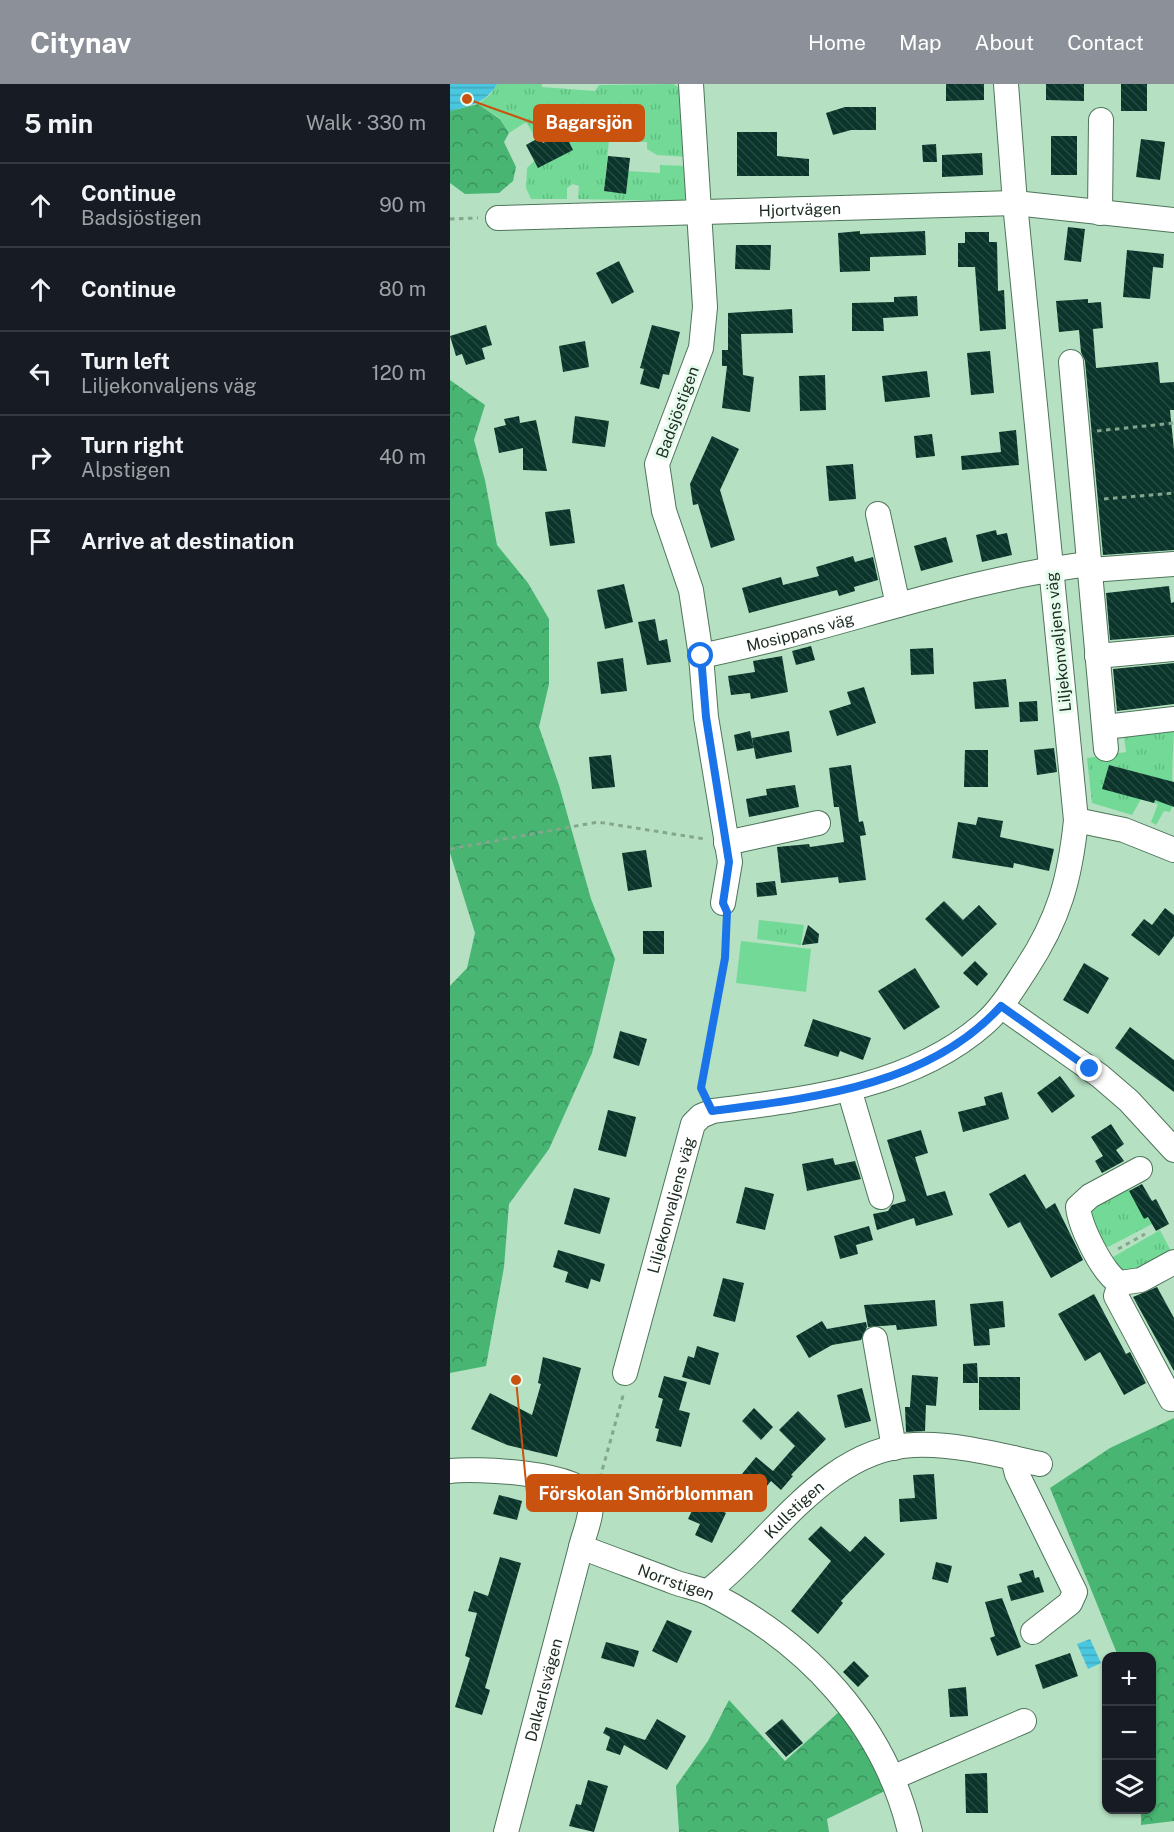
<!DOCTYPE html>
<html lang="en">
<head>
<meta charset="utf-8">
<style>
  :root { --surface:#171b24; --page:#242831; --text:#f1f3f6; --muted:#9ea1a6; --line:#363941; --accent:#8c9099 }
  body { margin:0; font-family:"Public Sans",sans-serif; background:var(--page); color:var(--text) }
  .controls { position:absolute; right:18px; bottom:18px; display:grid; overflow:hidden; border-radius:12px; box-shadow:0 2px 4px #0004 }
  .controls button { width:54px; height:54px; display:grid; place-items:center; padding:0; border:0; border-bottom:2px solid var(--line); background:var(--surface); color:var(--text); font:30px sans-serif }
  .stop { position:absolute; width:18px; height:18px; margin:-14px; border:4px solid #1a73e8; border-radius:50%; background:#fff }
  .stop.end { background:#1a73e8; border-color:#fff; box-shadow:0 2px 6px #0008 }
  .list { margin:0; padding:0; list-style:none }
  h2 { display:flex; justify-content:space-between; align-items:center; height:78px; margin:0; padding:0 24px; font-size:26px }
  h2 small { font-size:20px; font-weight:400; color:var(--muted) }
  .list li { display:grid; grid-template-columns:39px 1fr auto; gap:18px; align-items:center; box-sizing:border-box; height:84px; padding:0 24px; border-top:2px solid var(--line) }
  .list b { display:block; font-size:22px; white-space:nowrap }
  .list p { margin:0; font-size:20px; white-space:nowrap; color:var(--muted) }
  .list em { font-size:20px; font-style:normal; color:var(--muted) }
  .icon { flex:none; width:33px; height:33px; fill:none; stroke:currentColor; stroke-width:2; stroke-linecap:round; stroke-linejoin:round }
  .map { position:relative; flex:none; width:724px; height:1748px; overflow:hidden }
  header { display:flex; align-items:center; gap:36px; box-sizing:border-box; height:84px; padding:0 30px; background:var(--accent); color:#fff }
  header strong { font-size:28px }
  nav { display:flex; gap:33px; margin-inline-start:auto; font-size:21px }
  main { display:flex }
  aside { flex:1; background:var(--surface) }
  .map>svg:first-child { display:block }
  .grass { fill:url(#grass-tufts) }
  .forest { fill:url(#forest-crowns) }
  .pitch { fill:#72da96 }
  .water { fill:url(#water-rules) }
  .building { fill:url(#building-back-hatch) }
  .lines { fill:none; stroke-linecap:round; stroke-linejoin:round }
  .minor-casing { stroke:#4e755a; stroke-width:26 }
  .path { stroke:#83a68d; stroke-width:3; stroke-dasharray:4.5 4.5; stroke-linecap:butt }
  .minor { stroke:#fff; stroke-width:24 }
  .route { stroke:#1a73e8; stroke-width:8 }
  .labels { text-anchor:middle; stroke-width:6; stroke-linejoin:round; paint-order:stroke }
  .street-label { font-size:16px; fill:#1c2c21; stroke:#e5fbeb }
  .leader { fill:none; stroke:#c9520f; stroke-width:2 }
  .callout-dot { fill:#c9520f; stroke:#e5fbeb; stroke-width:2 }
  .callout { fill:#c9520f; stroke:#c9520f; stroke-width:2 }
  .callout-label { font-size:18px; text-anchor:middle; font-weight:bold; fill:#fff }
</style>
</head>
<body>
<header>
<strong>Citynav</strong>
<nav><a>Home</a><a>Map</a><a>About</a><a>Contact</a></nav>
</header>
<main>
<aside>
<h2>5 min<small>Walk · 330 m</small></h2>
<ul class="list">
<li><svg class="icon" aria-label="ahead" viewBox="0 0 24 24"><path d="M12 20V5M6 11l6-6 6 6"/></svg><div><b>Continue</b><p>Badsjöstigen</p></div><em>90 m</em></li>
<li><svg class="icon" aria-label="ahead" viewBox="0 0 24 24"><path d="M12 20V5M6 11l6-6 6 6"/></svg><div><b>Continue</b></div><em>80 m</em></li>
<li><svg class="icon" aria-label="left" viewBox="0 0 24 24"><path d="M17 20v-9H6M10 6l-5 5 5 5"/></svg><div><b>Turn left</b><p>Liljekonvaljens väg</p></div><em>120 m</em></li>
<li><svg class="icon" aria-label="right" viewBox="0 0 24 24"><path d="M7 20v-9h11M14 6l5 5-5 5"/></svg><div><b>Turn right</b><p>Alpstigen</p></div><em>40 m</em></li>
<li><svg class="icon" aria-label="arrive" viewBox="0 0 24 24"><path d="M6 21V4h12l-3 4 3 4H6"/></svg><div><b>Arrive at destination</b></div></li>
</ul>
</aside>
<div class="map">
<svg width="724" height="1748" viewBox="0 0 724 1748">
  <defs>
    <pattern id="grass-tufts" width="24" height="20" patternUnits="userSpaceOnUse" patternTransform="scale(1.5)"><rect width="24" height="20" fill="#72da96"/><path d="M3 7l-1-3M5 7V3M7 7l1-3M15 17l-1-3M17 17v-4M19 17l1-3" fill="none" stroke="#62bb81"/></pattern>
    <pattern id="forest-crowns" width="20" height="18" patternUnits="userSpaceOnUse" patternTransform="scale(1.5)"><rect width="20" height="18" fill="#48b572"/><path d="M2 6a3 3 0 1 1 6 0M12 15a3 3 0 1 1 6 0" fill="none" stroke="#3b935d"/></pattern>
    <pattern id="water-rules" width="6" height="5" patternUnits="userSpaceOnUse" patternTransform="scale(1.5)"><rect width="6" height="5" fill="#4bc6df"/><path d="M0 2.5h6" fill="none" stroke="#41aabf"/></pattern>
    <pattern id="building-back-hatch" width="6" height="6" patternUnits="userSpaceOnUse" patternTransform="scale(1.5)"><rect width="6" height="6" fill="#0b352b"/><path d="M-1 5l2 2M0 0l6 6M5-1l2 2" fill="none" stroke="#254a41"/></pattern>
  </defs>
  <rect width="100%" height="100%" fill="#b5e0c1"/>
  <!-- grass -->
  <g class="grass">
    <path d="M47 0H92V3L145 7 149 1 223 0 233 6 238 73 207 71 197 65V58L159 56 154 107 176 109 178 87 210 89V81L239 82V111L233 116 225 117 128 115 129 102 123 100 117 104V115H81L76 104 77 84 114 48 104 43 84 51 76 38 59 49 50 34 28 20 41 10Z"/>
    <path d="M724 642C724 660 720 705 724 718L720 728 714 727 706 741 701 738 708 720 704 719 711 695 659 681 653 705 691 715 682 731 642 719 637 674 676 668 673 646Z"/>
    <path d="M309 836 354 841 351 861 307 855Z"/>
    <path d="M676 1100 694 1134 698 1133 702 1140 658 1163 653 1160 637 1125Z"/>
    <path d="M710 1146 723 1171 682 1195 656 1177Z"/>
  </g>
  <!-- forest -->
  <g class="forest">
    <path d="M28 20 50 35 59 49 54 58 66 83 63 97 49 109 15 110 0 99V27Z"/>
    <path d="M0 296 35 321 24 356 35 396 47 461 78 499 99 535V600L89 643 109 701 141 815 165 875 142 969 99 1065 59 1120 54 1183 36 1282 0 1289V902L17 884 25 849 0 769Z"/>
    <path d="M724 1334V1737L691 1741V1726H702V1572H668L600 1404 660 1364Z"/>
    <path d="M279 1616 335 1677 391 1626 441 1704 377 1735 379 1748H229L226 1702 258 1657Z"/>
  </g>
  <!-- pitch -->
  <path class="pitch" d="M291 857 361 865 356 908 286 899Z"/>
  <!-- water -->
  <g class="water">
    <path d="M0 0H47C36 19 20 22 0 27Z"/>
    <path d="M640 1555 651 1579 638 1585 627 1560Z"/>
  </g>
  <!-- building -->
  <g class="building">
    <path d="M496 0H534V16L496 17Z"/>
    <path d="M596 0H634V17L596 16Z"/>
    <rect x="671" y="0" width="26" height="27"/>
    <path d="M395 23H426V46H401L383 51 376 29Z"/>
    <path d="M114 48 123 66 88 84 76 61 90 53 93 59Z"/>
    <path d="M287 48H327V72L359 75V92H287Z"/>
    <rect x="601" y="52" width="26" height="39"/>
    <path d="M691 55 715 58 710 96 686 93Z"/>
    <path d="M486 60 487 78H473L472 61Z"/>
    <path d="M532 69 533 91 492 93V71Z"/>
    <path d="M158 72 180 74 176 110 154 107Z"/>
    <path d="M618 143 635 145 631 178 614 176Z"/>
    <path d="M410 147V150L475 147 476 171 420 173V187L390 188 388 149Z"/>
    <path d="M515 148H539V158H547L548 207 554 206 556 245 530 247 525 183H508V159H515Z"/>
    <path d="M286 161H321L320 186 285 185Z"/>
    <path d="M677 166 714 170 713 184 703 183 700 215 673 213Z"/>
    <path d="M169 177 184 208 162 220 146 189Z"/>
    <path d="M467 212 468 232 433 234 434 247H402V219L444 218V213Z"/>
    <path d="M638 215V219L651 218 653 244 643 245 646 284 708 278 710 299 724 298V326H720L724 366V466L653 471 635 277 631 268 629 246 609 248 606 217Z"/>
    <path d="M342 225 343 249 291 250 293 291 304 293 300 328 272 324 277 282H272V266H278V229Z"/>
    <path d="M36 241 42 261 32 264 35 275 16 281 12 270 6 272 0 252Z"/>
    <path d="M202 241 230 248 219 291 213 290 209 305 190 300 194 285 190 284Z"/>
    <path d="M135 257 139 283 113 288 109 262Z"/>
    <path d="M540 267 544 309 521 311 517 269Z"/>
    <path d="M477 287 480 313 435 318 432 292Z"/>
    <path d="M375 291 376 326 350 327 349 292Z"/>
    <path d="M69 332 70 339 86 336 97 387 73 386V364L49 369 44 344 56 341 54 335Z"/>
    <path d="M125 332 159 337 155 363 122 359Z"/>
    <path d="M566 346 569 381 512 386 511 372 551 368 549 348Z"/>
    <path d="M482 350 485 372 466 374 464 352Z"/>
    <path d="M262 352 289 365 270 406 285 456 261 464 248 420 243 421 240 400Z"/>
    <path d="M403 380 406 415 379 417 376 382Z"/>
    <path d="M120 425 125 459 100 462 95 428Z"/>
    <path d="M546 446 547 451 557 449 562 471 532 478 526 451Z"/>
    <path d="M496 453 503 478 471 487 464 462Z"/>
    <path d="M403 472 405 478 423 473 428 496 404 503 405 507 389 512 387 506 299 529 292 504 331 493 333 501 369 492 366 483Z"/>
    <path d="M174 500 183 538 155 545 147 506Z"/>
    <path d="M719 502 721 519 724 518V551L660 556 656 509Z"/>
    <path d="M205 535 209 557 217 555 221 578 197 581 188 538Z"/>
    <path d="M361 562 365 576 346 581 342 567Z"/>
    <path d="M483 564 484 590 461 591 460 565Z"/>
    <path d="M332 572 338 608 301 615 300 609 281 611 278 592 305 588 303 577Z"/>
    <path d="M173 574 177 607 151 610 147 578Z"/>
    <path d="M724 579V620L667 627 663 585Z"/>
    <path d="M556 595 559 623 525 625 523 598Z"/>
    <path d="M414 603 426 639 387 652 379 627 401 620 397 608Z"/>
    <path d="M587 617 588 637 570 638 569 618Z"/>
    <path d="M300 647 304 664 287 667 284 651Z"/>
    <path d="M339 647 342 668 306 675 302 654Z"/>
    <path d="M604 664 607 688 587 691 584 666Z"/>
    <path d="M515 666H538V703H514Z"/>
    <path d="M161 671 165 703 142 705 139 673Z"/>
    <path d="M401 681 409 738 413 737 416 751 410 752 416 796 389 799 388 793 331 799 327 763 359 760 360 763 394 758 389 723H384L379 684Z"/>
    <path d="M659 681 724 698V723L705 716 704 719 652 705Z"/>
    <path d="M345 701 349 723 299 733 296 715 317 711 316 705Z"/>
    <path d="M528 733 553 737 550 753 604 765 599 787 564 779 563 784 502 774 508 738 526 741Z"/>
    <path d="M196 766 202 803 178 807 172 769Z"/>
    <path d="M325 797 327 811 307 813 306 799Z"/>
    <path d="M494 817 513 836 529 821 547 840 512 873 475 835Z"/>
    <path d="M715 824 724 831V852L709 872 681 851 694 835 702 841Z"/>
    <path d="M358 841 369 850 368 859 352 861Z"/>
    <rect x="193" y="847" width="21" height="23"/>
    <path d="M525 877 538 890 527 902 513 889Z"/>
    <path d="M634 879 659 894 638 930 613 916Z"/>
    <path d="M465 884 490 923 454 946 428 907Z"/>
    <path d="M363 935 421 954 413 976 390 967 388 973 354 962Z"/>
    <path d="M680 943 724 976V1008L665 964Z"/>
    <path d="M170 947 197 955 189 982 163 974Z"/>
    <path d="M610 992 625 1012 602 1029 587 1009Z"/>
    <path d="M552 1008 559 1035 513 1048 508 1028 536 1021 534 1013Z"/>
    <path d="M158 1026 186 1033 176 1073 148 1066Z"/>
    <path d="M661 1040 674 1060 666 1066 674 1077 652 1089 645 1077 653 1072 641 1053Z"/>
    <path d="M471 1046 478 1069 465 1073 477 1112 495 1107 503 1131 466 1142 464 1134 427 1146 423 1130 438 1127 442 1121 456 1117 437 1056Z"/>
    <path d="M383 1074 385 1081 405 1077 411 1095 357 1107 352 1080Z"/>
    <path d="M575 1090 596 1125 605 1119 633 1176 601 1194 570 1138 558 1144 539 1110Z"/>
    <path d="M692 1100 702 1117 706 1115 719 1140 706 1147 698 1133 694 1135 679 1107Z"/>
    <path d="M295 1103 324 1110 315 1146 286 1139Z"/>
    <path d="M124 1104 160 1114 150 1150 114 1140Z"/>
    <path d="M419 1142 423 1156 406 1161 408 1170 390 1175 384 1152Z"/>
    <path d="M108 1166 155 1180 150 1198 141 1195 138 1205 115 1198 118 1188 103 1183Z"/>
    <path d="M273 1194 294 1199 285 1238 263 1232Z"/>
    <path d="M707 1203 724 1234V1287L683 1213Z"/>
    <path d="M644 1210 676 1270 680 1268 696 1299 674 1311 650 1268 635 1277 608 1230Z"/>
    <path d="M485 1216 487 1242 447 1246 446 1241 418 1243 414 1221Z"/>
    <path d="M553 1217 555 1243 539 1245 540 1261 524 1262 520 1220Z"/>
    <path d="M372 1237 377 1245 416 1238 417 1243 411 1256 382 1261 359 1274 346 1252Z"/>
    <path d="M247 1262 269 1269 260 1301 232 1293 238 1272 244 1274Z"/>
    <path d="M93 1273 131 1284 107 1373 57 1361 21 1345 40 1309 82 1331 91 1300 88 1299Z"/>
    <path d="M527 1279 528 1299H513V1280Z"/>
    <path d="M462 1291 488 1293 486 1322 476 1321 475 1347 456 1348 455 1323H460Z"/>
    <path d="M214 1292 237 1298 229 1326 240 1329 231 1363 206 1357 209 1345 205 1344 213 1315 208 1313Z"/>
    <rect x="529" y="1293" width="41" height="33"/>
    <path d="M412 1304 421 1337 395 1344 387 1311Z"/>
    <path d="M304 1324 323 1343 311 1356 292 1337Z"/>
    <path d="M348 1327 376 1355 341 1391 343 1392 331 1406 321 1397 303 1419 282 1402 306 1373 323 1387 345 1362 329 1346Z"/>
    <path d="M484 1390 487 1435 450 1438 449 1415 465 1414 463 1391Z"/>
    <path d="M49 1411 72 1417 67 1436 43 1430Z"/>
    <path d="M247 1416 276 1429 262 1459 245 1451 250 1440 238 1435Z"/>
    <path d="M371 1442 400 1468 415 1452 435 1470 391 1517 393 1519 368 1550 341 1527 381 1477 358 1455Z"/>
    <path d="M50 1473 71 1479 35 1604 40 1606 32 1631 5 1623 20 1574 15 1572 27 1529 18 1527 24 1507 38 1512Z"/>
    <path d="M486 1478 502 1482 498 1499 482 1495Z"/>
    <path d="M583 1486 585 1494 589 1493 594 1508 561 1517 557 1502 572 1498 569 1490Z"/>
    <path d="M552 1514 571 1563 547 1572 540 1554 545 1552 535 1518Z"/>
    <path d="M217 1536 242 1547 227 1579 202 1567Z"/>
    <path d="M156 1558 189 1567 184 1583 151 1574Z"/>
    <path d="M620 1569 628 1592 593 1605 585 1581Z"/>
    <path d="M404 1577 419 1592 408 1603 393 1588Z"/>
    <path d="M516 1603 518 1632 500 1633 498 1605Z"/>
    <path d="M207 1635 236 1652 217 1686 174 1661 170 1671 156 1666 160 1653 153 1649 156 1643 195 1656Z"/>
    <path d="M332 1635 353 1659 336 1673 315 1649Z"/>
    <path d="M537 1689 538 1729H516L515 1690Z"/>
    <path d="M138 1696 158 1702 144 1748 119 1742 126 1720 131 1721Z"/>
  </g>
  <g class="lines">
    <!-- minor casing -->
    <g class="minor-casing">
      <g id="minor">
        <path d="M241 0 255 223 251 264 207 380 214 427 241 506 251 572 256 633 280 778 273 819"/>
        <path d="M650 129 651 36"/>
        <path id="s1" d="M48 134 565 119 724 136"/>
        <path d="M621 278 656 665"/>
        <path d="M428 430 448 521"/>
        <path d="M640 486 724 480"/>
        <path id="s2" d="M251 572C381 546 507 496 639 480"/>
        <path d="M647 572 724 565"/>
        <path d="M655 643 724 635"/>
        <path d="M626 736 674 746 724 766"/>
        <path d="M276 759 368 739"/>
        <path d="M551 922 650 992 679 1017 724 1066"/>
        <path d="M399 1005 431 1113"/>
        <path d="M690 1085 640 1112 628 1123C630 1142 653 1191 670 1199L691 1196 724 1178"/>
        <path d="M670 1199 666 1212 721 1315"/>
        <path d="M425 1255 444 1364"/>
        <path id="s3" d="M175 1289 243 1040 251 1032 263 1027C356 1015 462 1004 535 939 552 924 564 903 576 885 609 835 620 795 626 736L565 119 556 0"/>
        <path d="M563 1374 567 1390 625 1508 620 1519 583 1548"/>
        <path id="s4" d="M0 1387C25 1384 127 1388 139 1413 145 1427 134 1449 131 1463 162 1475 193 1486 224 1498 235 1502 248 1504 259 1509 357 1558 434 1640 460 1748"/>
        <path id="s5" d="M257 1508C321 1459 376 1364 464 1361 505 1359 549 1371 590 1380"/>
        <path d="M442 1694 574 1637"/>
        <path id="s6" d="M56 1748 131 1463"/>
      </g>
    </g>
    <!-- path -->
    <g class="path">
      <path d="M0 135 28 134"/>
      <path d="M647 347 724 339"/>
      <path d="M654 415 724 409"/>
      <path d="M0 765 148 738 255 755"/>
      <path d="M253 1008 251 1004 275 874 277 838"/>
      <path d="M668 1165 695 1150"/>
      <path d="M150 1394 174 1308"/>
    </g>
    <!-- minor -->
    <use href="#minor" class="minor"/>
  </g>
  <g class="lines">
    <!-- route -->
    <path class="route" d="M251 572 256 633 279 778 273 819 277 828 275 874 251 1004 262 1027C363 1014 479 1002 551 922L640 985"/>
  </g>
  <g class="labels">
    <!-- street labels -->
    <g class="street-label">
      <text dy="6" stroke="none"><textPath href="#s1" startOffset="302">Hjortvägen</textPath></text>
      <text transform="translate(227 328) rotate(-70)" y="6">Badsjöstigen</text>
      <text dy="6" stroke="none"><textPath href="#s2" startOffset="102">Mosippans väg</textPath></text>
      <text transform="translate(608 558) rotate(-96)" y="6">Liljekonvaljens väg</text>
      <text dy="6" stroke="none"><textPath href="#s3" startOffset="174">Liljekonvaljens väg</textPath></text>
      <text dy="6" stroke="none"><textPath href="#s5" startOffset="120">Kullstigen</textPath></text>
      <text dy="6" stroke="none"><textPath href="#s4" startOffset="298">Norrstigen</textPath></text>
      <text dy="6" stroke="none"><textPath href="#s6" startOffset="147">Dalkarlsvägen</textPath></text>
    </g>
  </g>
  <!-- callouts -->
  <path class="leader" d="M17 15L84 39M66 1296L77 1409"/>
  <g class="callout-dot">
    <circle cx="17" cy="15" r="6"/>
    <circle cx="66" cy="1296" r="6"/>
  </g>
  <g class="callout">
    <rect x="84" y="21" width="110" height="36" rx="6"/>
    <rect x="77" y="1391" width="239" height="36" rx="6"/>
  </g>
  <g class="callout-label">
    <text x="139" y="45">Bagarsjön</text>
    <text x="196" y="1416">Förskolan Smörblomman</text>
  </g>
</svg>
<div class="controls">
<button>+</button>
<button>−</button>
<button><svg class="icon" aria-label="layers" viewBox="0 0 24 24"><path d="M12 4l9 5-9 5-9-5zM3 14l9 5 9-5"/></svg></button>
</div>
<div class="stop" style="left:251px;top:572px"></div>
<div class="stop end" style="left:640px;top:985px"></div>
</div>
</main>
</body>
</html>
